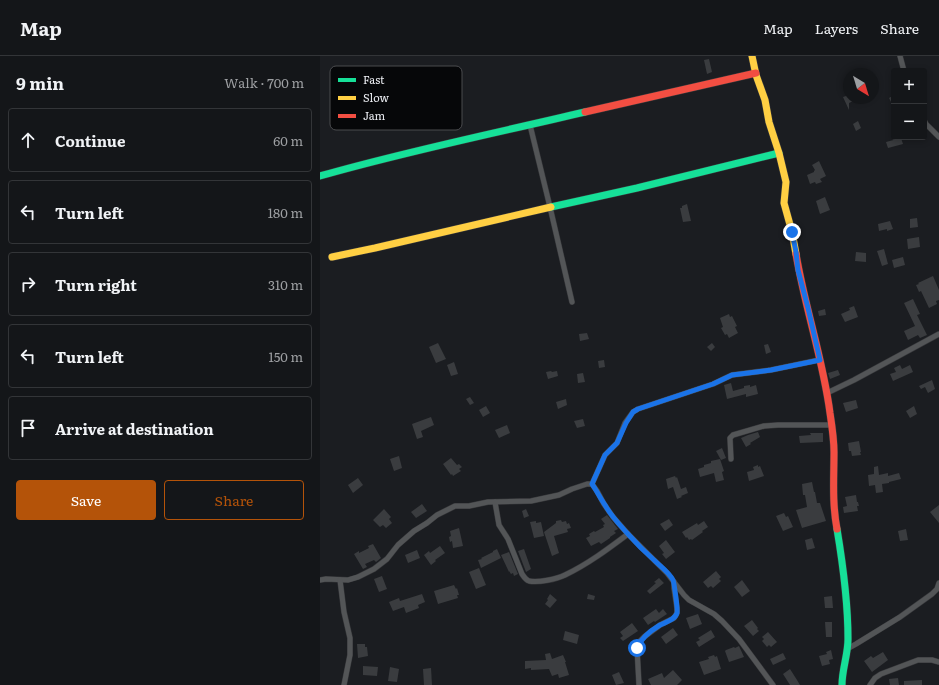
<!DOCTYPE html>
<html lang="en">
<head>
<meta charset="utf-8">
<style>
  :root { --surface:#141619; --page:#212326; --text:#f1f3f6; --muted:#9d9fa2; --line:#333538; --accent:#b45309 }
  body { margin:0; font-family:Literata,serif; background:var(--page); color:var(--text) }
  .controls { position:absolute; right:12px; top:12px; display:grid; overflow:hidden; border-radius:4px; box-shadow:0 2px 6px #0003 }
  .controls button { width:36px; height:36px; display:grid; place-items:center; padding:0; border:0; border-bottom:1px solid var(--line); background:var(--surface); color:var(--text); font:20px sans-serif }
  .compass { position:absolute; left:523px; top:12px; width:36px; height:36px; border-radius:50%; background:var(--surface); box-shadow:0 2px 6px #0003; rotate:142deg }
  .stop { position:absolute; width:12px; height:12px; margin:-9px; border:3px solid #1a73e8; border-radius:50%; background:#fff }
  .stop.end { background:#1a73e8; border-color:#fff; box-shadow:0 1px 4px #0008 }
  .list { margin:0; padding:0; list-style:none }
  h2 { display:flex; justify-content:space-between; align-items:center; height:52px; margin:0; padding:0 16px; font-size:17px }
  h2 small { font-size:13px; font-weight:400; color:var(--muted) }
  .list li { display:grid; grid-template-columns:26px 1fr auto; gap:12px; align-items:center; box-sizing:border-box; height:64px; margin:0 8px 8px; padding:0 8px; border:1px solid var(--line); border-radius:4px }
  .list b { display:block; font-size:15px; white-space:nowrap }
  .list em { font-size:13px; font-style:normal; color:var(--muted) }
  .actions { display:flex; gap:8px; padding:12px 16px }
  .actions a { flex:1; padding:9px 0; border:1px solid var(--accent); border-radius:4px; text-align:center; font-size:14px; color:var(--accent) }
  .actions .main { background:var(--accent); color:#fff }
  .icon { flex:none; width:22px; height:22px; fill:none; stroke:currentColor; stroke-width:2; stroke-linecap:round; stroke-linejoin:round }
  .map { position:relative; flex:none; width:619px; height:629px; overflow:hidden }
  header { display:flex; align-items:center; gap:24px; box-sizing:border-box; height:56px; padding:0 20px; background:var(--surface); border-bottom:1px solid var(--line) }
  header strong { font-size:19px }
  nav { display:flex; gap:22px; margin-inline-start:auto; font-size:14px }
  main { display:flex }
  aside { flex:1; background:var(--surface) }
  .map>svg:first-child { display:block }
  .building { fill:#3a3c3f }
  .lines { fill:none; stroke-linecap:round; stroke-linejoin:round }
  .street-casing { stroke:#38393c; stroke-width:6 }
  .fast-casing { stroke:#38393c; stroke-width:8 }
  .slow-casing { stroke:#38393c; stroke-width:8 }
  .jam-casing { stroke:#38393c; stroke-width:8 }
  .street { stroke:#535557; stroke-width:5 }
  .fast { stroke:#16e098; stroke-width:7 }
  .slow { stroke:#ffcf43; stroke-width:7 }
  .jam { stroke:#f24e42; stroke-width:7 }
  .route { stroke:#1a73e8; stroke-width:5 }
  .key { fill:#060709; stroke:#4b4c4f; stroke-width:1 }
  .key-label { font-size:11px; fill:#eceef3 }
</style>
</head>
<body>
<header>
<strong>Map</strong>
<nav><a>Map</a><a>Layers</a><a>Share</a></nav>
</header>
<main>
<aside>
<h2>9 min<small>Walk · 700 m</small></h2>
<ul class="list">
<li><svg class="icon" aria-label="ahead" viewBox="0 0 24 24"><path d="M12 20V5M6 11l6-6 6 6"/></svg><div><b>Continue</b></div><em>60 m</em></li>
<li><svg class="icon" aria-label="left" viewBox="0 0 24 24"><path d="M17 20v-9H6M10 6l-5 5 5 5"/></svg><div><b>Turn left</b></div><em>180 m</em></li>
<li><svg class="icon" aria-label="right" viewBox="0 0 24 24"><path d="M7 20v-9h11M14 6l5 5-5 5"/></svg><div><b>Turn right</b></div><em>310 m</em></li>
<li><svg class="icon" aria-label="left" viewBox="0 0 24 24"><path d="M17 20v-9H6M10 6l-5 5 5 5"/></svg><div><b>Turn left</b></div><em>150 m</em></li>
<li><svg class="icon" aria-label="arrive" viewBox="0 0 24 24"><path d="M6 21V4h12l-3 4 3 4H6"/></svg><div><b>Arrive at destination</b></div></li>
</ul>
<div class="actions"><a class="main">Save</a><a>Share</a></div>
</aside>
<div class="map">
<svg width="619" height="629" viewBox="0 0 619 629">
  <rect width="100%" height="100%" fill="#1b1d21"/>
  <!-- building -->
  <g class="building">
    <path d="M389 3 392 16 387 18 384 4Z"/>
    <path d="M529 39V42H540L529 47V54L523 41Z"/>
    <path d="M574 39V52L569 42Z"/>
    <path d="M538 65 541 72 536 75 533 68Z"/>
    <path d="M581 82 583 88 568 92 566 86Z"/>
    <path d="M499 105 506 120 500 123 502 126 496 128 495 126 490 128 487 119 494 116V115L495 114 492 109Z"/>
    <path d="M505 141 510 154 500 158 496 145Z"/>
    <path d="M367 148 371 165 363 166 360 152H362V150Z"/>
    <path d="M597 162 598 171 590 172V163Z"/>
    <path d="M570 165 573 173 567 175V173L559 175 558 168Z"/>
    <path d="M599 181 600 191 588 193 587 183Z"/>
    <path d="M564 193 568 208 562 210 557 195Z"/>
    <path d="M536 196 546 197V206L535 205Z"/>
    <path d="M583 201 585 209 574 212 572 204Z"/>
    <path d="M613 220 619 234V244L616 245 617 248 609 252 601 235 599 236 596 229 599 228 598 227Z"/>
    <path d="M593 243 600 258 597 259 607 279 600 282 598 279 588 284 584 275 595 270 584 247Z"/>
    <path d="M534 250 538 261 525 266 521 258 530 254 529 252Z"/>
    <path d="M505 253 506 259 499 260 498 255Z"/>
    <path d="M409 258 410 261 412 260 417 270 415 271 418 277 409 282 407 278 405 279 401 272 403 271 400 262Z"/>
    <path d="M267 277 269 283 260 285 259 278Z"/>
    <path d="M118 287 126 303 116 307 109 291Z"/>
    <path d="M392 287 395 291 391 295 387 291Z"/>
    <path d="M448 288 451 296 446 298 444 289Z"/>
    <path d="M284 304 285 311 279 312 278 305Z"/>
    <path d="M134 306 138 318 131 320 127 309Z"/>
    <path d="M580 309 582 313 590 309 593 316 573 325 570 318 576 316 574 312Z"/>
    <path d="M518 314 520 319 510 323 508 317Z"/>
    <path d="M231 315 232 316 237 315 238 320 228 323 226 316Z"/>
    <path d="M263 317 265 326 258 327 257 318Z"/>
    <path d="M612 324 615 333 608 337 605 331 601 333 599 330Z"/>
    <path d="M411 327 413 335 424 332V330L430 329V331L436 329 438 338 426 341V338L407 343 404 329Z"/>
    <path d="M150 341 154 347 150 349 146 343Z"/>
    <path d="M246 343 247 349 238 353 236 346Z"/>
    <path d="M536 344 538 352 526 356 523 347Z"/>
    <path d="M166 350 170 357 163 361 159 354Z"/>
    <path d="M594 350 597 358 590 362 586 355Z"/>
    <path d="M111 361 114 369 101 375 103 381 97 383 92 368Z"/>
    <path d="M263 363 265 370 257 372 254 365Z"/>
    <path d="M187 369 190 377 179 382 175 374Z"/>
    <path d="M438 376 440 381 430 387 431 388 426 391 421 382 428 379Z"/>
    <path d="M490 377H503V386L480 387 479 380 491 379Z"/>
    <path d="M539 385 541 396H540L541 399 532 400 531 395H529L528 387Z"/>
    <path d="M402 392 406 402 401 404 396 395Z"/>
    <path d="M79 400 82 412 74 415 70 403Z"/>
    <path d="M131 402 137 409 139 408 142 411 139 413 141 415 133 420 132 418 131 419 123 408Z"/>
    <path d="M400 403 404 415 402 416 404 424 396 426 394 417 380 421 378 413 384 411V409L391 407V405Z"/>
    <path d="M438 409V411L440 410 444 420 429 425 427 416 434 414 433 411Z"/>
    <path d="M558 410 559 419 568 417V420L579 417 581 423 569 426V427L562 428 563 436 556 437 555 429 549 430 548 419 554 418V411Z"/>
    <path d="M355 420 356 422 357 421 361 433 366 431 368 437 361 440 362 441 357 443 353 431 348 433 346 423Z"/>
    <path d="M38 422 43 429 33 437 28 429Z"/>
    <path d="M492 426 494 436H495L497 447H500L506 465 482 472 476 454 487 451 485 439H483L482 428Z"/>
    <path d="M536 439 537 446H538L539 450H537L538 455 524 457 523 451 527 450 525 441Z"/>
    <path d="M102 448 107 455 96 462 91 456Z"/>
    <path d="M619 449V467L610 456Z"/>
    <path d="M64 453 71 461 69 463 72 467 66 472 63 469 60 471 53 464Z"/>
    <path d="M206 453 209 460 204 462 202 455Z"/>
    <path d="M464 457 466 461 468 460 473 471 463 475 456 460Z"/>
    <path d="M287 459 298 473 294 475 296 477 290 481V482L281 488 279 486 271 490 266 482 270 480 269 478 274 475 275 476 284 471 283 469 285 468 281 463Z"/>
    <path d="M349 463 353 469 345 475 340 468Z"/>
    <path d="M241 464 242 466 246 465 247 468 249 467 251 472 247 473 248 476 234 480 239 497 232 500 224 476 236 467V465Z"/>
    <path d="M216 465V467L221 466 224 480 214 482 210 466Z"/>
    <path d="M384 465 388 471 382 475 383 476 372 484 371 483 369 484 367 481 366 482 362 476 377 467 378 469Z"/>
    <path d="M139 472 143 490 133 492 132 485 130 486 129 481 131 480 130 475Z"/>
    <path d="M586 473 588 484 580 485 578 475Z"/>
    <path d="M492 482 495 492 487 494 485 484Z"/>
    <path d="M346 484 355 496 346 503 342 498 344 497 339 490Z"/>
    <path d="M53 488 61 502 56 506 54 504 45 508 47 511 43 513 34 498 39 495V497L49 492 48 490Z"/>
    <path d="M120 490 125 497 115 504 116 505 111 509 104 499 109 495 110 497Z"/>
    <path d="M177 493 181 502 161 512 158 504 162 503 161 502 173 496V495Z"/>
    <path d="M204 493 211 513 206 516 198 495Z"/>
    <path d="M97 494 100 502 88 507 85 499Z"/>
    <path d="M189 496 198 518 194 520 193 517 191 518 189 515V516L181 499Z"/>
    <path d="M159 512 166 529 156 533 149 516Z"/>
    <path d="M396 515 401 521 399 523 401 525 393 532 391 530 388 532 383 526Z"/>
    <path d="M62 520 67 533 59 536 54 523Z"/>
    <path d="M339 522 344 527 330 538 327 535 336 527 334 526Z"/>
    <path d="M422 524 430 535 422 541 414 531Z"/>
    <path d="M134 529 136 533 137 532 139 539H137L138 542 118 548 114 535Z"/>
    <path d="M102 538 105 546 98 549 99 552 86 557 84 551 73 555 69 546 79 542 80 545Z"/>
    <path d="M230 538 237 544 230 552 225 548 228 544 227 543Z"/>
    <path d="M268 538 275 540 274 544 267 543Z"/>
    <path d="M512 540 513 552H505L504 541Z"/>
    <path d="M336 553 339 557 343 553 347 558 335 566 334 565 328 569 323 562Z"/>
    <path d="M378 558 382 568 370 573 366 562Z"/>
    <path d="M432 564 438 572 437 573 439 575 433 580 424 570Z"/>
    <path d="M505 566H512V581H506Z"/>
    <path d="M312 567 318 575 303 585 300 582 303 580 300 576Z"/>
    <path d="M353 572 358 579 346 588 341 581Z"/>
    <path d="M391 574 395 581 379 591 376 586 380 584 378 582Z"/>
    <path d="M245 575 259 579 257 588 243 584Z"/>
    <path d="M448 576 457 586 451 591 449 589 447 591 442 585 444 583 442 581Z"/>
    <path d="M37 588H45V591H47L48 600 38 602Z"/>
    <path d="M419 590 424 601 409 606 405 595 406 594 414 591 415 592Z"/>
    <path d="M511 594 513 603 509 604 510 608 502 610 499 600 507 598 506 596Z"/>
    <path d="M563 596 568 604 552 616 544 605 551 600 553 602Z"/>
    <path d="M230 597 232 603 243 599 246 606H245L249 619 239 622 238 618 232 620 229 613 211 614V612L205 613V605L226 604 225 598Z"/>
    <path d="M463 597 466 603 453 609 450 603Z"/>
    <path d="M394 599 395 601 397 600 401 613 384 619 379 606 389 603 388 601Z"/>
    <path d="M43 610 58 611 57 620 43 619Z"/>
    <path d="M70 611 79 613 77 626 68 625Z"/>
    <path d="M111 612 112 629H104L103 613Z"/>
    <path d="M470 613 477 624 480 629H470L463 618Z"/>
    <path d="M353 614 362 624 357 629H331L328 623 342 617 344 622Z"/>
    <path d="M299 616 304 627 296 629 292 619Z"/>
    <path d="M578 622 579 629H570L569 623Z"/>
    <path d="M602 624V629H584V625Z"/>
  </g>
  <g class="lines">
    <!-- street casing -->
    <g class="street-casing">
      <g id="street">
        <path d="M580 0 584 15"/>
        <path d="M604 64 606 68 619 81"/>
        <path d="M210 69 230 151 252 246"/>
        <path d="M507 337 534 324 619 278"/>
        <path d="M411 403 410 382 413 379 444 370 458 369H511"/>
        <path d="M272 428 285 399 297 387 305 367 313 356 318 353 393 328 412 319 451 314 499 304"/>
        <path d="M272 428 277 435 284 448 293 461 308 478 347 517 364 539 369 544 394 558 402 565 419 583 453 629"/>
        <path d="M175 446 179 469 188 483 202 518C204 521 206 524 209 525 218 527 237 523 245 519 268 508 288 493 308 478"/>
        <path d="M0 524 6 523 28 524 38 521 54 513 67 503 78 489 94 475 107 467 117 459 135 450H149L168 446 211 445 239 439 252 433 267 428H272"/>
        <path d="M20 524 24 556 30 582V599L24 629"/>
        <path d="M527 593 536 588 580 561 612 538 617 533 619 527"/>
        <path d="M319 629 317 592 319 586 324 581 340 569 354 562 357 557V552L354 532V526"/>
        <path d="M550 629 555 622 561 618 598 604H612L619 606"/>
      </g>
    </g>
    <!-- fast casing -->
    <g class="fast-casing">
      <g id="fast">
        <path d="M0 120C87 95 176 77 265 56"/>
        <path d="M231 151 317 132 459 97"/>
        <path d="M517 473C523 509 528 546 528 583 528 599 522 613 522 629"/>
      </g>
    </g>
    <!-- slow casing -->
    <g class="slow-casing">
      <g id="slow">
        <path d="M432 0 436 19 445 44 449 66 459 97 466 126 464 147 472 176 476 198"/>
        <path d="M12 201 55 192 231 151"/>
      </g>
    </g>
    <!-- jam casing -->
    <g class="jam-casing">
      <g id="jam">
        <path d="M265 56 436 17"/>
        <path d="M476 198C485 252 503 303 510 357 512 370 514 383 514 396 514 422 512 447 517 473"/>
      </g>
    </g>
    <!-- street -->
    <use href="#street" class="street"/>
    <!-- fast -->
    <use href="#fast" class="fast"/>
    <!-- slow -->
    <use href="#slow" class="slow"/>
    <!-- jam -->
    <use href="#jam" class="jam"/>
  </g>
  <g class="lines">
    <!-- route -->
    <path class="route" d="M317 592C321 582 330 575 340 569 346 566 355 564 357 557 358 554 354 526 353 524 349 516 340 510 334 504 325 496 316 487 308 478 300 469 291 460 285 449 280 442 277 435 272 428L285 399 297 387 306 367 313 356 318 353 393 328 412 319 451 314 500 304 488 252 478 214 476 196 472 176"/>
  </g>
  <!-- legend -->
  <rect x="10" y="10" width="132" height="64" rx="6" class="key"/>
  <rect x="18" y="22" width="18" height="4" fill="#16e098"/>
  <rect x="18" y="40" width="18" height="4" fill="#ffcf43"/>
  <rect x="18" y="58" width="18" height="4" fill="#f24e42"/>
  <g class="key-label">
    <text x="43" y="28">Fast</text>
    <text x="43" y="46">Slow</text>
    <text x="43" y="64">Jam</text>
  </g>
</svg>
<div class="controls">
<button>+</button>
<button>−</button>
</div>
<svg class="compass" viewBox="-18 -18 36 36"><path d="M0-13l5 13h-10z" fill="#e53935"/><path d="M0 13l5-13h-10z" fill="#9d9fa2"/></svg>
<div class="stop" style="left:317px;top:592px"></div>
<div class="stop end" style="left:472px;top:176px"></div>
</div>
</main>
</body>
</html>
